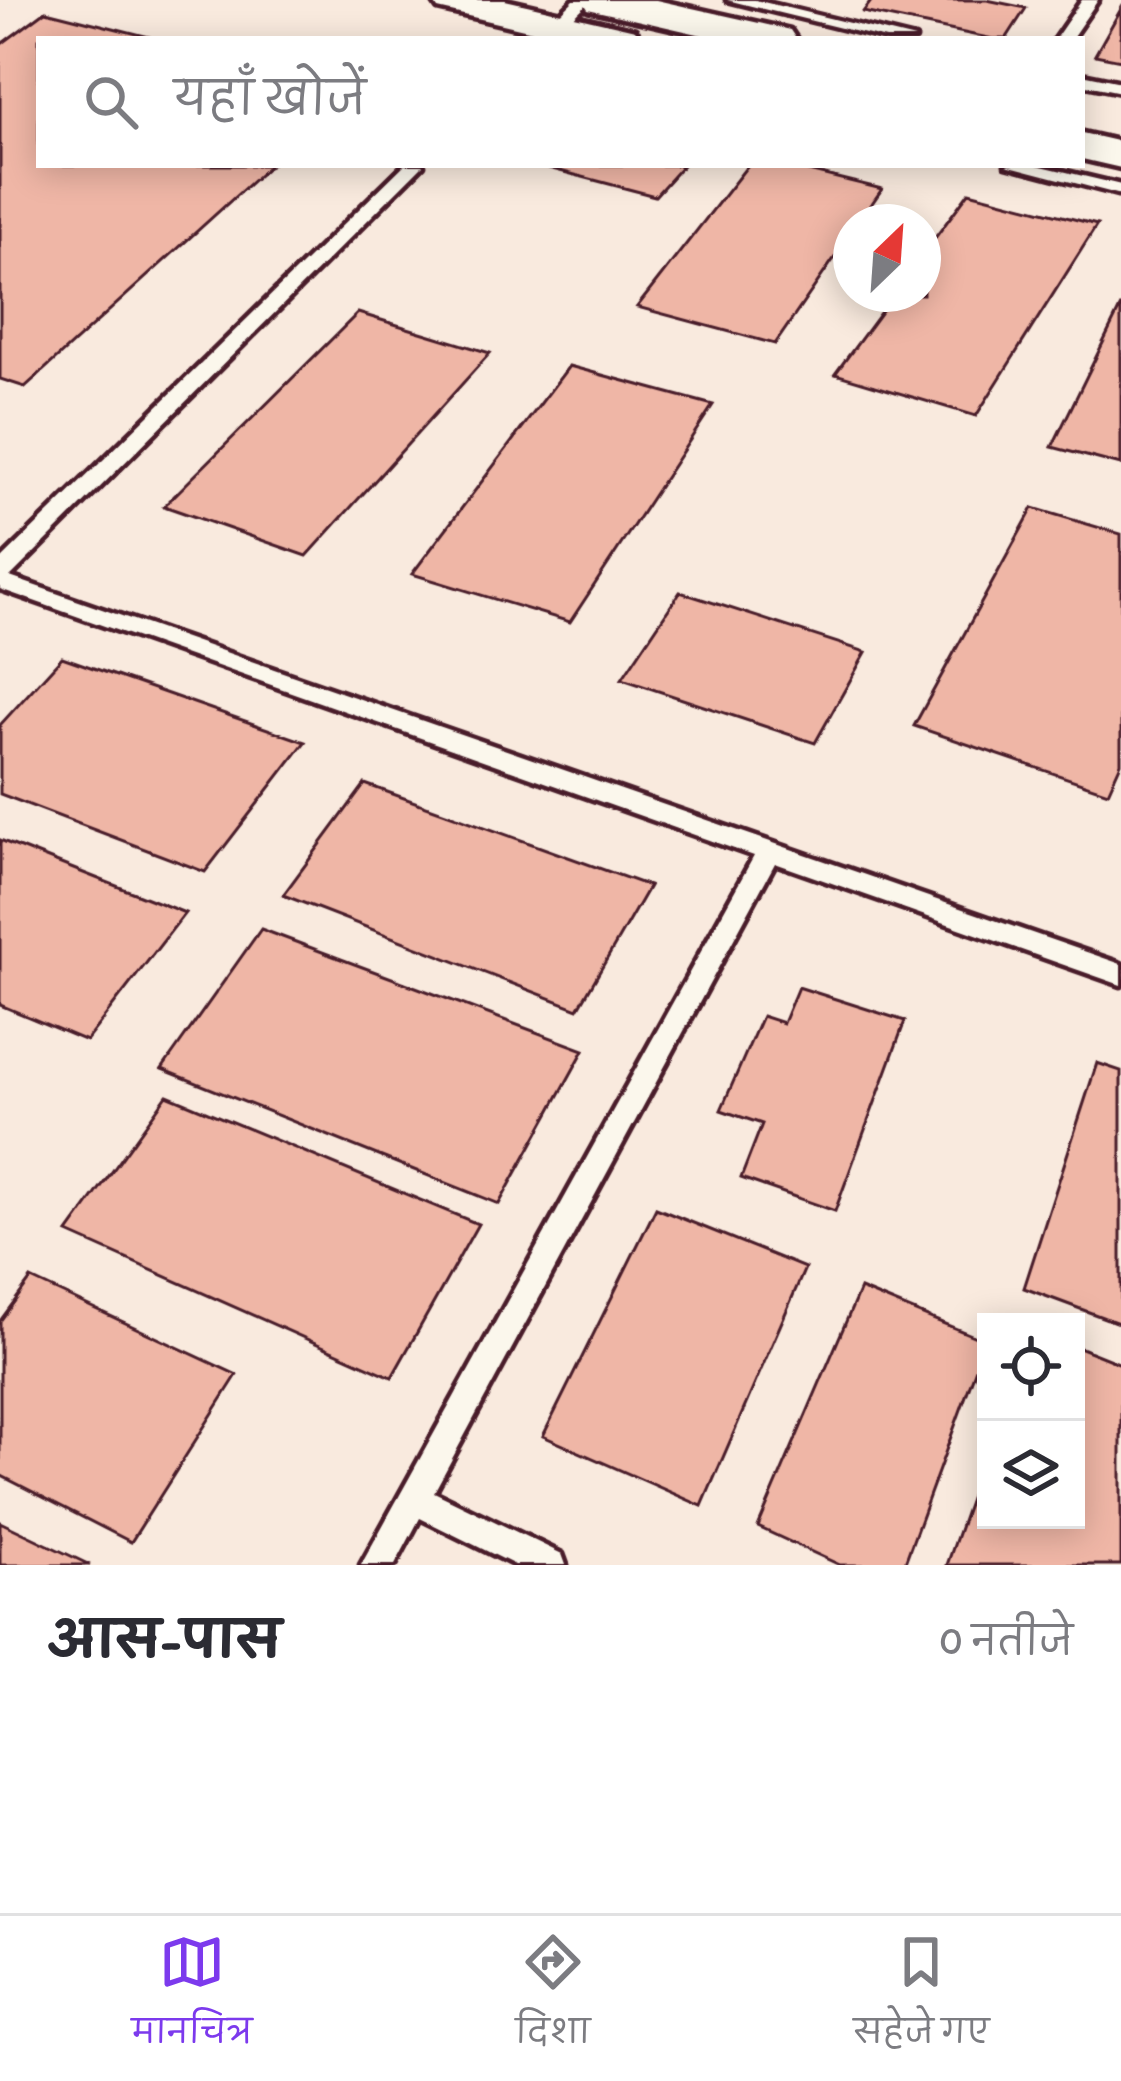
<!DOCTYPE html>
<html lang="hi">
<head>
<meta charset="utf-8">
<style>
  :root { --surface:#fff; --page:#f2f2f3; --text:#2b2b33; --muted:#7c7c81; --line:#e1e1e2; --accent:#7c3aed }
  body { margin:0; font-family:Itim,"Playpen Sans Deva",sans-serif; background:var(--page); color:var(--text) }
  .controls { position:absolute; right:36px; bottom:36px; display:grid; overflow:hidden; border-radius:0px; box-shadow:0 6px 30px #0003 }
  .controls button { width:108px; height:108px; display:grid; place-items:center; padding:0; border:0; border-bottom:3px solid var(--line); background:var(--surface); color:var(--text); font:60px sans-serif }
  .compass { position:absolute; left:833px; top:204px; width:108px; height:108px; border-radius:50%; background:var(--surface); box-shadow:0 6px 30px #0003; rotate:25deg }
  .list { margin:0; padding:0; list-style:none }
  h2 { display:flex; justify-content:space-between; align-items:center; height:156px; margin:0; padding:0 48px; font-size:51px }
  h2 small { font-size:39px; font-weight:400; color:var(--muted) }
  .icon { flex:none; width:66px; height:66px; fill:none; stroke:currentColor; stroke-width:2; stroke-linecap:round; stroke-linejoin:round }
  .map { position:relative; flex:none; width:1121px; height:1565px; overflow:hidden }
  .search { position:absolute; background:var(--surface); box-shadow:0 6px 30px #0003; left:36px; right:36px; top:36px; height:132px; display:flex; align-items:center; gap:30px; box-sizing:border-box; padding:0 42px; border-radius:0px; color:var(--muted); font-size:45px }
  .sheet { height:348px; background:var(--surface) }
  nav { display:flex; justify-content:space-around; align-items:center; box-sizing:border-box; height:168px; border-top:3px solid var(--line); background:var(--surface); font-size:33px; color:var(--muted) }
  nav a { display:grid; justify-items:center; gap:6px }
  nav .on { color:var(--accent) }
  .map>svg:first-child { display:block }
  .building { fill:#efb6a6; stroke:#4a1f2b; stroke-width:3 }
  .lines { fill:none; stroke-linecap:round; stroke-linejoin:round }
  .service-casing { stroke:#4a1f2b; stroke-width:9 }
  .tertiary-casing { stroke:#4a1f2b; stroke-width:9 }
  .service { fill:#fbf7ec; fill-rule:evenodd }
  .tertiary { fill:#fbf7ec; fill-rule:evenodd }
</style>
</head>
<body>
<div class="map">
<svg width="1121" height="1565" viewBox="0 0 1121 1565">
  <rect width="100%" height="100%" fill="#f9eade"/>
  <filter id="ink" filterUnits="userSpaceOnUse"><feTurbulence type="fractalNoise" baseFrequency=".00833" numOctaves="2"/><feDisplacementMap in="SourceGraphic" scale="24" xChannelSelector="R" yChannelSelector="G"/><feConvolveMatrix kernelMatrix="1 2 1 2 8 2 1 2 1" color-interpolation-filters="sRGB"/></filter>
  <g filter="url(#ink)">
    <!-- building -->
    <g class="building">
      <path d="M872 0H987L1026 8 1006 39H993L863 12Z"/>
      <path d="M1121 9V60L1095 55Z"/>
      <path d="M46 11 157 39H39V165H270L25 387 0 379V45Z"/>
      <path d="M537 165H683L655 196Z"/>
      <path d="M748 165H784L882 189 859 222H851V234L775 344 637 307Z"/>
      <path d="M969 192 1097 225 976 416 835 374 894 294H923V254Z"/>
      <path d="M1121 306V465L1052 447Z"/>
      <path d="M358 313 490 353 307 556 164 506Z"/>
      <path d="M569 366 713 405 570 622 412 574Z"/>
      <path d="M1033 508 1121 534V763L1108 792 914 726Z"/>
      <path d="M680 592 866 652 815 743 622 679Z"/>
      <path d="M62 657 305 742 205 872 0 794V725Z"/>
      <path d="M365 784 649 886 578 1009 283 895Z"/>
      <path d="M0 840 185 913 86 1041 0 1005Z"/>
      <path d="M261 929 584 1050 499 1204 162 1069Z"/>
      <path d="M798 987 905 1021 835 1211 741 1178 762 1124 721 1110 762 1016 783 1023Z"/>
      <path d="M1097 1063 1121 1071V1324L1024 1288Z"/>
      <path d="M167 1095 478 1224 392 1377 68 1233Z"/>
      <path d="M656 1208 805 1268 702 1506 543 1436Z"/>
      <path d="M31 1279 237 1375 131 1542 0 1475V1321Z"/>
      <path d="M860 1289 986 1341 904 1565H840L758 1527Z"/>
      <path d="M1076 1346 1121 1364V1565H947L986 1453V1520H1076Z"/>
      <path d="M0 1522 90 1565H0Z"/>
    </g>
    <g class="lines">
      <!-- service casing -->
      <g class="service-casing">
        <g id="service">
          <path d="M574 0H591L551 39H534Z"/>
          <path d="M727 0H755L915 39H886Z"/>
          <path d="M1082 0H1098L1071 39H1055Z"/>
          <path d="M1082 74 1121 82V92L1082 84Z"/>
          <path d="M404 165H423L10 577 1121 964V985L775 863 434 1492 562 1554 566 1565H515L420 1518 395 1565H361L754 856 0 589V561Z"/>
          <path d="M1006 165H1037L1121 185V195Z"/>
        </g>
      </g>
      <!-- tertiary casing -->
      <g class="tertiary-casing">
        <g id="tertiary">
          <path d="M432 0H505L635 30 641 39H567L438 9Z"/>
          <path d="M582 0H656L790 30 796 39H720L588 9Z"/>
          <path d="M1082 133 1121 142V168L1082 159Z"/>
        </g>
      </g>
      <!-- service -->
      <use href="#service" class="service"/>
      <!-- tertiary -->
      <use href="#tertiary" class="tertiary"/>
    </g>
  </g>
</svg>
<div class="controls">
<button><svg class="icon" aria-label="locate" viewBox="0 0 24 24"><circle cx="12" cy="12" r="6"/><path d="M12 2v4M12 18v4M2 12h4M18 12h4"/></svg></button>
<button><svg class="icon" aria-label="layers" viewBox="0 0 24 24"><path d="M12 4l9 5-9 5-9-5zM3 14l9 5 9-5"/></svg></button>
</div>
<svg class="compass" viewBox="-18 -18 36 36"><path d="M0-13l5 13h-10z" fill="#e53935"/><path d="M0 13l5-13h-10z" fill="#7c7c81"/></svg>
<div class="search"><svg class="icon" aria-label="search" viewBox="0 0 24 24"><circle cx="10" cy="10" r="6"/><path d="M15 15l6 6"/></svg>यहाँ खोजें</div>
</div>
<section class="sheet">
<h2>आस-पास<small>0 नतीजे</small></h2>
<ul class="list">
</ul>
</section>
<nav>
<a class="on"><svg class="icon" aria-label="map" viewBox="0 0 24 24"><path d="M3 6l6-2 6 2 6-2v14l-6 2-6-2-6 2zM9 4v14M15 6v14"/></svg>मानचित्र</a>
<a><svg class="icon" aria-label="directions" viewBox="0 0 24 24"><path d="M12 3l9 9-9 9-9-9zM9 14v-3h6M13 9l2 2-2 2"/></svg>दिशा</a>
<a><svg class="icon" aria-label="saved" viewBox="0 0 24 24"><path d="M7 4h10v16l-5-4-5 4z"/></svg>सहेजे गए</a>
</nav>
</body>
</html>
